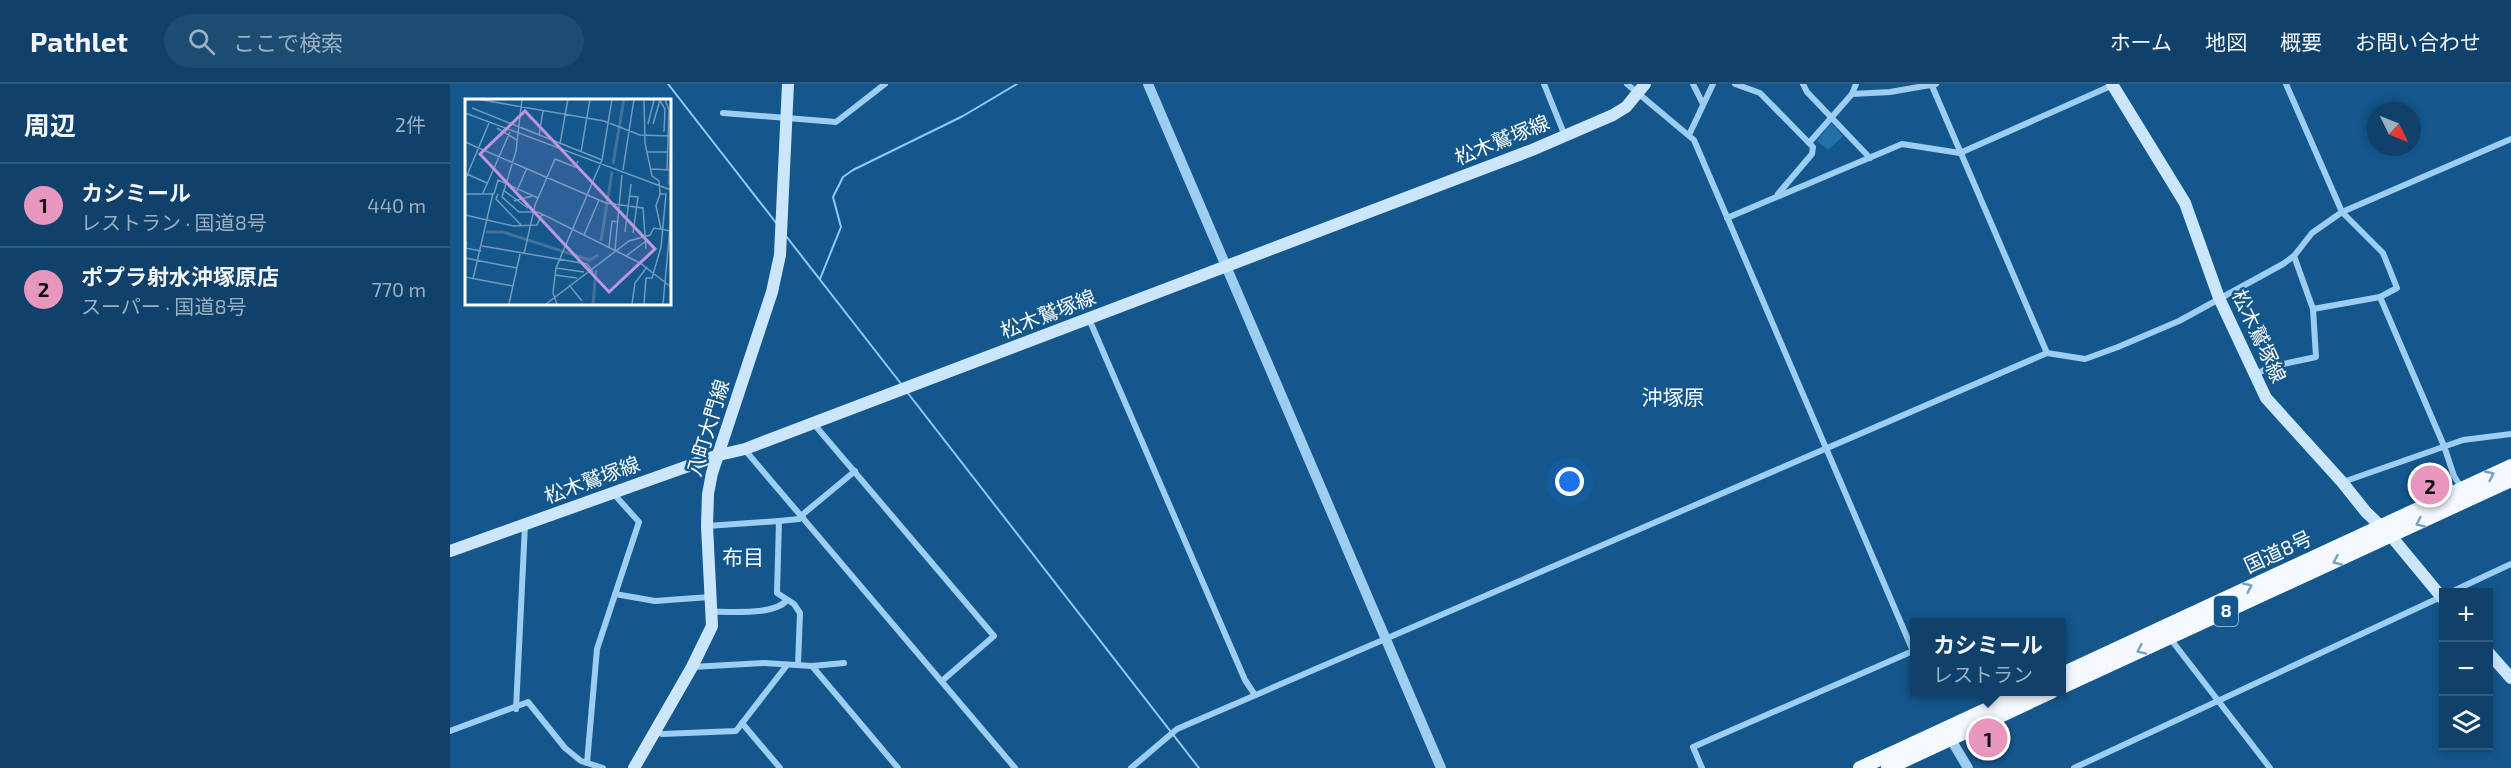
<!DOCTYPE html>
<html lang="ja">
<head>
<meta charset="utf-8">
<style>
  :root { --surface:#0f416a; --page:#1d4c72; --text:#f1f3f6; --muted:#9bafc1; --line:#2f5a7e; --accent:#e797bd }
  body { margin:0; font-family:"Exo 2","Noto Sans JP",sans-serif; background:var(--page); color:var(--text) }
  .controls { position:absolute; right:18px; bottom:18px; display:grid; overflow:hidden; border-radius:0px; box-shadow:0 3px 9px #0003 }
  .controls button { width:54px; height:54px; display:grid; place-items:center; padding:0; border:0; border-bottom:2px solid var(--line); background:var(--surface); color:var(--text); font:30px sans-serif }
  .compass { position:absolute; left:1917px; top:18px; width:54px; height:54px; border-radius:50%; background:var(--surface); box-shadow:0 3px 9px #0003; rotate:133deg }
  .you { position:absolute; left:1120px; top:398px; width:21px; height:21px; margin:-15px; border:4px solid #fff; border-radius:50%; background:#1a73e8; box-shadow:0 0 0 9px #1a73e833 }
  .badge { display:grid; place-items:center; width:39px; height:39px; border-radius:50%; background:var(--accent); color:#111; font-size:20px; font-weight:700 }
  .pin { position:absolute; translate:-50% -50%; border:3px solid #fff; box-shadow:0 2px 6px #0006 }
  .popup { position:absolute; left:1460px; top:534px; width:156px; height:78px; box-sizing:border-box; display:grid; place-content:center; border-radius:0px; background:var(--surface); filter:drop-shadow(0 2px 4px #0005); font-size:20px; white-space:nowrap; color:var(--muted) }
  .popup b { font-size:22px; color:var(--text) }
  .popup::after { content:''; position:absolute; left:50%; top:100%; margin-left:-12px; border:12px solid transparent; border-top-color:var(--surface) }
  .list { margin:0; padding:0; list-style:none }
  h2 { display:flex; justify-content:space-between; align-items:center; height:78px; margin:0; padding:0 24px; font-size:26px }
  h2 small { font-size:20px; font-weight:400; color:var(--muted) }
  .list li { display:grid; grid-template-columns:39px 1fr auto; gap:18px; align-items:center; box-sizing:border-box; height:84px; padding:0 24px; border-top:2px solid var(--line) }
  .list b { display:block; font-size:22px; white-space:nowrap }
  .list p { margin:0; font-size:20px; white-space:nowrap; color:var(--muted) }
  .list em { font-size:20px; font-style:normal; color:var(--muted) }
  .icon { flex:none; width:33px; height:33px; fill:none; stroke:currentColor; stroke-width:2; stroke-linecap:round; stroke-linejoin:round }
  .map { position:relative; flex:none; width:2061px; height:684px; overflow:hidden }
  header { display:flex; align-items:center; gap:36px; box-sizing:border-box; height:84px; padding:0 30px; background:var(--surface); border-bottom:2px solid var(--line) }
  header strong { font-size:28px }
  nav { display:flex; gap:33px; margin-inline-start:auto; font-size:21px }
  .search { width:420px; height:54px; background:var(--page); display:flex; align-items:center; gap:15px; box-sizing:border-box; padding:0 21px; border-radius:33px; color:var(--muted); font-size:22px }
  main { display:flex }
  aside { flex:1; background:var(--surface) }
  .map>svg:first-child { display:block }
  .green { fill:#2270aa }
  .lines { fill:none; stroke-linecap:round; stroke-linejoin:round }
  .stream { stroke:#8fcaf4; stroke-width:2 }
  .minor { stroke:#9dcdf1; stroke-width:6 }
  .tertiary { stroke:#9dcdf1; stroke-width:10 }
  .secondary { stroke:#cbe6fb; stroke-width:12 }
  .trunk { stroke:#f3f9ff; stroke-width:14 }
  .oneway { stroke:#78a0c0 }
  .labels { text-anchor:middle; stroke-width:5; stroke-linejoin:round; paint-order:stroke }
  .shield { fill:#14578d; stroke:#b8cddd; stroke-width:1.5 }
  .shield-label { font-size:18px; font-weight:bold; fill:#fff }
  .street-label { font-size:20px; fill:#fff; stroke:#14578d }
  .neighbourhood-label { font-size:21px; fill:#fff; stroke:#14578d }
  .inset-river { fill:none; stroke:#41729a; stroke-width:3 }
  .inset-road { fill:none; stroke:#729abb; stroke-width:1.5 }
  .view { fill:#bd96df; fill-opacity:0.15; stroke:#bd96df; stroke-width:3 }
  .inset-edge { fill:none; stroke:#fff; stroke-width:3 }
</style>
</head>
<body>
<header>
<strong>Pathlet</strong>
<div class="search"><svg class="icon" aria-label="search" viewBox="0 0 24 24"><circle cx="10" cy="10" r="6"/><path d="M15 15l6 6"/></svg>ここで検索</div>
<nav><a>ホーム</a><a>地図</a><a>概要</a><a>お問い合わせ</a></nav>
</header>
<main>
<aside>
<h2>周辺<small>2件</small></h2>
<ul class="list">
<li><span class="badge">1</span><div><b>カシミール</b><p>レストラン · 国道8号</p></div><em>440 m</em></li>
<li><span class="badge">2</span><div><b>ポプラ射水沖塚原店</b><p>スーパー · 国道8号</p></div><em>770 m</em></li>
</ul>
</aside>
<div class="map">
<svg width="2061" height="684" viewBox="0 0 2061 684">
  <rect width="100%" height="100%" fill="#14578d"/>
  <!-- green -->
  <path class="green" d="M1381 39 1393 52 1378 66 1367 57Z"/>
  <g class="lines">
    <!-- stream -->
    <g class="stream">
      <path d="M218 0 327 140"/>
      <path d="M336 152 452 301"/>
      <path d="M370 195 391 143 383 113 393 93 403 86 513 32 567 0"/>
      <path d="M457 308 749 684"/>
    </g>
    <!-- minor -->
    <g class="minor">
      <path d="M1094 0 1115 52"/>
      <path d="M1177 0 1244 56 1463 567 1243 663 1252 684"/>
      <path d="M1243 0 1253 20"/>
      <path d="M1285 0 1310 9 1363 63 1362 70 1328 110"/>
      <path d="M1353 0 1357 8 1420 74"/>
      <path d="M1836 0 1892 128 1933 169 1947 204 1930 213 1863 225"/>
      <path d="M1482 2 1597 269"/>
      <path d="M1402 10 1440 8 1486 0"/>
      <path d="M273 29 386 38 435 0"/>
      <path d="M1239 51 1263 0"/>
      <path d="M1359 59 1402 10 1406 0"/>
      <path d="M1277 134 1452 60 1510 69 1663 1"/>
      <path d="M1930 213 1994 362 2004 392 2012 405"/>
      <path d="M639 235 795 596 805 611"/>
      <path d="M1805 291 1819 283 1866 273 1863 225 1844 172"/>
      <path d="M363 339 544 552 493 596"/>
      <path d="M295 366 565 684"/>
      <path d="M1893 398 2013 356 2061 350"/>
      <path d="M352 431 405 387"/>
      <path d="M329 437 349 435 353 432"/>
      <path d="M257 442 329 437 327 509 344 520 350 529 348 580"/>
      <path d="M2001 508 2061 480"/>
      <path d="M165 510 205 517 260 513"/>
      <path d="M261 528C281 527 324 532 337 516"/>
      <path d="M1719 553 1820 684"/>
      <path d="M362 582 448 684"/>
      <path d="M242 583 314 579 362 582 394 579"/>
      <path d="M66 625 75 441"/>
      <path d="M292 639 330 684"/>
      <path d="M0 647 78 618 115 664 131 677 153 684"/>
      <path d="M204 647 212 650 286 647 337 581"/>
      <path d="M137 679 147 565 189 438 163 409"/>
      <path d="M681 684 727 645 1597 269 1635 275 1668 263 1729 237 1833 180 1844 172 1862 149 1892 128 2061 55"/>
      <path d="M1624 684 1993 512"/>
    </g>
    <!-- tertiary -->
    <g class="tertiary">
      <path d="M698 0 991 684"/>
      <path d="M1500 654 1518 684"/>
    </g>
    <!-- secondary -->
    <g class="secondary">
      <path d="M1662 0 1735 119 1769 214 1816 314 1892 398 1916 428 1941 452 1994 516"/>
      <path d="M0 467 269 371 295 365 1082 66 1163 31 1176 23 1195 0"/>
      <path d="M2038 568 2061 594"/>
      <path d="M184 684 242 583 262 542 257 442 258 410 262 389 322 208 330 171 338 0"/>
    </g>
    <!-- trunk -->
    <g class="trunk">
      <path d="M1612 590 2061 382"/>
      <path d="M1612 603 2061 396"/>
      <path d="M1410 684 1574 608"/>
      <path d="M1438 684 1601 608"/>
    </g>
  </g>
  <!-- one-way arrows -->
  <defs><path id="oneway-chevron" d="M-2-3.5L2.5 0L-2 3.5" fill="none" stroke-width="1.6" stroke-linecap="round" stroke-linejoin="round" transform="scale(1.5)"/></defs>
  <g class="oneway">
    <use href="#oneway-chevron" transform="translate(2040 391) rotate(-25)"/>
    <use href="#oneway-chevron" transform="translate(1970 439) rotate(155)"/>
    <use href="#oneway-chevron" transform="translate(1887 477) rotate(156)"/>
    <use href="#oneway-chevron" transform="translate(1798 503) rotate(-25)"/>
    <use href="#oneway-chevron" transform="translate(1691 566) rotate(155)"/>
  </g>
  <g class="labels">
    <!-- shield labels -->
    <rect class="shield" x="1764" y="512" width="24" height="30" rx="4.5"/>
    <g class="shield-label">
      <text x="1776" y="533">8</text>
    </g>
    <!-- street labels -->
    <g class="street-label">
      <text transform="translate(1052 56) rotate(-22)" y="7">松木鷲塚線</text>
      <text transform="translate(598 230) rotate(-21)" y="7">松木鷲塚線</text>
      <text transform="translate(1809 252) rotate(65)" y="7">松木鷲塚線</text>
      <text transform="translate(258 344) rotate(-73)" y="7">八町大門線</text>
      <text transform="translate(142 396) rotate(-20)" y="7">松木鷲塚線</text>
      <text transform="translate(1828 468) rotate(-25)" y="7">国道8号</text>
    </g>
    <!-- neighbourhood labels -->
    <g class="neighbourhood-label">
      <text x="1223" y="321">沖塚原</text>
      <text x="293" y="481">布目</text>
    </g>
  </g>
  <!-- overview -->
  <g transform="translate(15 15)">
    <rect width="206" height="206" fill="#14578d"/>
    <path class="inset-river" d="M148 65 159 0M204 86 206 51M21 133H38L125 161 133 156M136 142 147 73M128 205 131 171"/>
    <path class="inset-road" d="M11 0 139 22 175 36 206 37M57 0 51 52 37 98 54 113H73L175 164 206 188M194 0 200 10 199 33M200 0 204 11 202 71M7 9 137 61M0 14 206 91M183 25 189 1 184 0M188 25 195 1M32 29 52 41M74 36 78 12M0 43 141 104 178 109 181 150M95 45 103 0M116 53 125 0M182 53H202M186 70 206 71M158 71 169 0M2 75 22 84M0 81 24 24M38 91 63 109M18 94 45 33M51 94 62 69M0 95H29M29 95 33 81 73 99M33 95 31 100 56 126M195 95 191 107 196 130M164 97 173 98 168 134M49 102 67 97M0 116 48 127 72 126 77 115M160 133 166 85M119 136 134 101M2 143 0 149 16 152M17 147 122 165 128 173M144 148 147 122 153 123M150 151 157 76M59 155 70 106 90 60 110 68 113 62M161 157 181 142M0 159 52 169M91 169 119 173M90 176 112 179M0 178 48 187M8 180 28 94M104 186 117 202M44 205 55 155M81 205 164 142 185 136 189 129 206 132M92 205 88 194 91 169 137 61 147 0M167 205 170 184 182 168M179 205 181 179H187L196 148 201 95H195L194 82 187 77 180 44 179 0M198 205 206 118"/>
    <path class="view" d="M60 12 190 150 144 193 15 55Z"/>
    <rect width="206" height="206" class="inset-edge"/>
  </g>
</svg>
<div class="controls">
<button>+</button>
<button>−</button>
<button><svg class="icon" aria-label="layers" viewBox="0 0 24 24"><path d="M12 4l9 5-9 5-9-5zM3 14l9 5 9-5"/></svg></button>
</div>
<svg class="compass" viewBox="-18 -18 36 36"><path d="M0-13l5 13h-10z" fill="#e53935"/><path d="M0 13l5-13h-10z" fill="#9bafc1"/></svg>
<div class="you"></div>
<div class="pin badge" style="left:1538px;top:654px">1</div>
<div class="popup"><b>カシミール</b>レストラン</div>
<div class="pin badge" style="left:1980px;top:401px">2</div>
</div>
</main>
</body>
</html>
